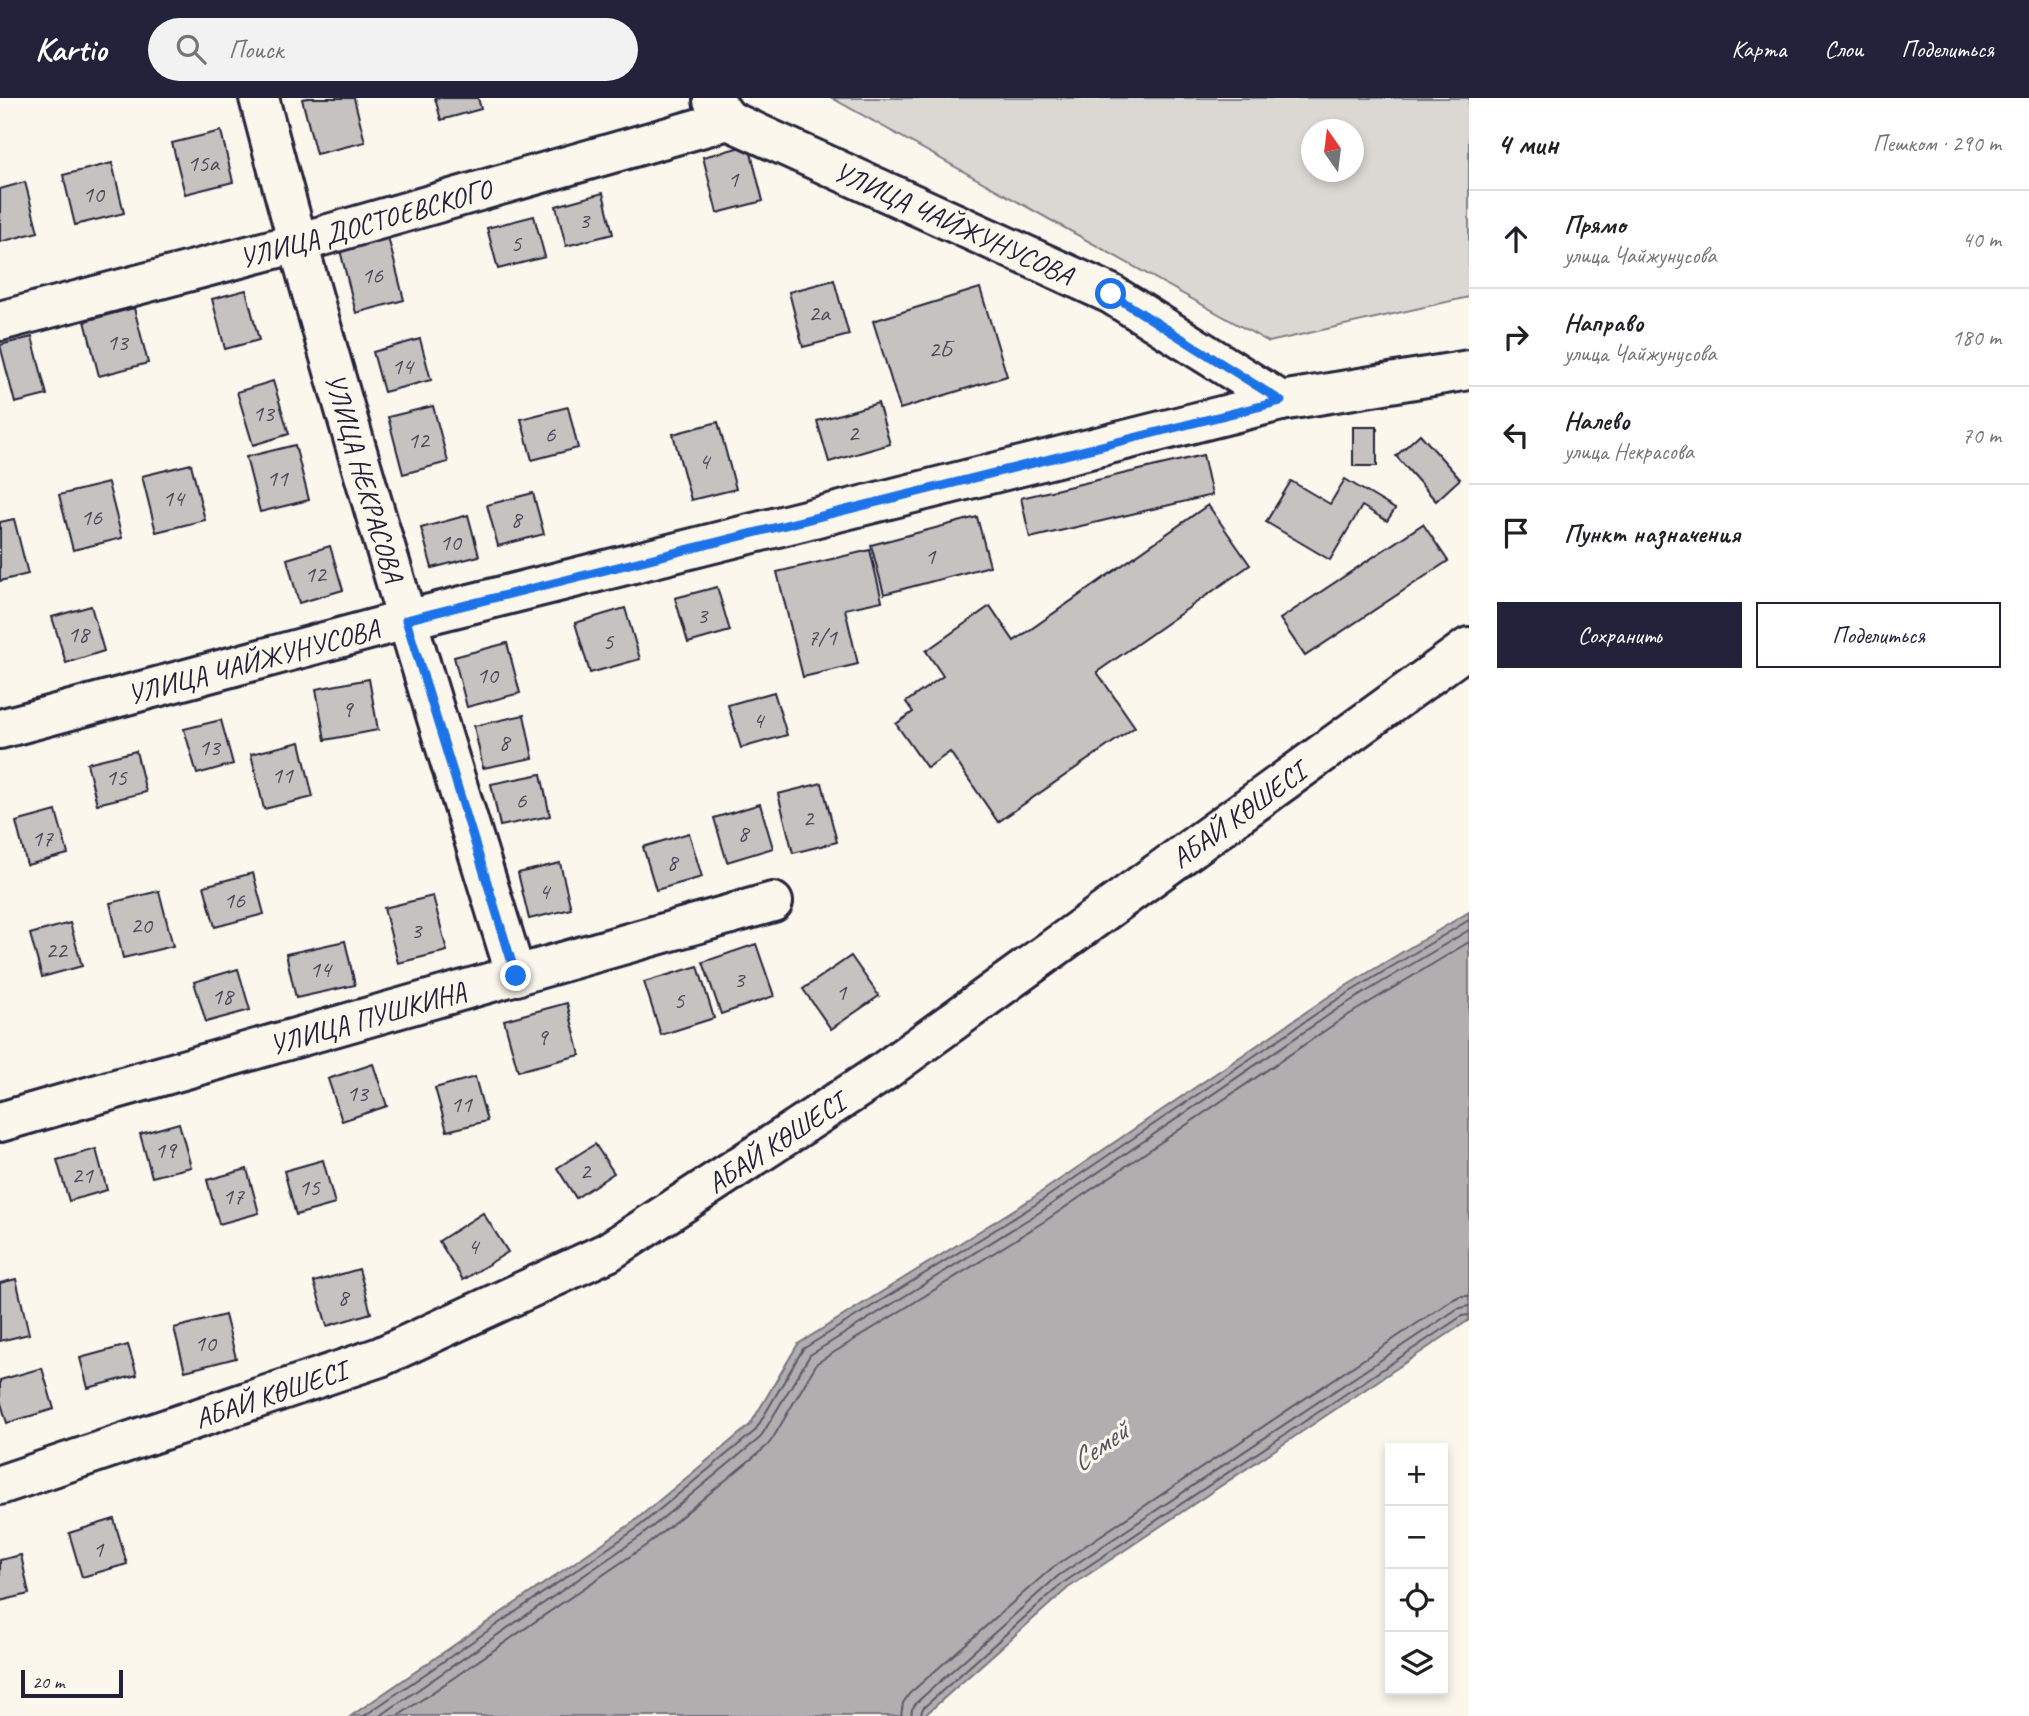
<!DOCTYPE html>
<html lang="ru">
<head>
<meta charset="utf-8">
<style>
  :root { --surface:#fff; --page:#f2f2f2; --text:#202124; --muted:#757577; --line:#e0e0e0; --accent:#22223b }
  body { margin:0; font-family:Caveat,sans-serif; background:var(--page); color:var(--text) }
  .controls { position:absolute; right:21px; bottom:21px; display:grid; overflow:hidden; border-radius:0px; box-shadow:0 4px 10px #0003 }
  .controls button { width:63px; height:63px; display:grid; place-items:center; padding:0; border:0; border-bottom:2px solid var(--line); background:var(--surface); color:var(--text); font:35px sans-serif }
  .compass { position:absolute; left:1301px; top:21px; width:63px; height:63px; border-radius:50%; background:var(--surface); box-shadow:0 4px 10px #0003; rotate:346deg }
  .scale { position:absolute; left:21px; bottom:18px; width:102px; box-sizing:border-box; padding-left:7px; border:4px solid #22223b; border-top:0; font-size:19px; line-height:24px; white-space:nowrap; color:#22223b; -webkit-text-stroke:5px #fbf7ec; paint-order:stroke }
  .stop { position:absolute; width:21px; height:21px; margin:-16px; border:5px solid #1a73e8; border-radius:50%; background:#fff }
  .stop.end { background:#1a73e8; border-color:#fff; box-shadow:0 2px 7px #0008 }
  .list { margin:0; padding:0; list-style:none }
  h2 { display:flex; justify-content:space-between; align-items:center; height:91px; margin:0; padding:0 28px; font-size:30px }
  h2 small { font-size:23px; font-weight:400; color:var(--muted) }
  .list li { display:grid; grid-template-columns:46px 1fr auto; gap:21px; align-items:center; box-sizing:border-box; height:98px; padding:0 28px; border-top:2px solid var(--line) }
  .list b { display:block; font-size:26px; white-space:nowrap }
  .list p { margin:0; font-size:23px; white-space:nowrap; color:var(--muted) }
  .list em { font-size:23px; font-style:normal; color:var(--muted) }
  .actions { display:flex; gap:14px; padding:21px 28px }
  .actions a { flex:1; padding:16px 0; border:2px solid var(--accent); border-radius:0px; text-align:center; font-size:24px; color:var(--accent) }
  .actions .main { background:var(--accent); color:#fff }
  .icon { flex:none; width:38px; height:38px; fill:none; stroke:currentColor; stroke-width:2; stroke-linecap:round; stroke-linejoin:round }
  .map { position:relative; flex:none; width:1469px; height:1618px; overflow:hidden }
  header { display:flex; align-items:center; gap:42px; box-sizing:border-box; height:98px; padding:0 35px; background:var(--accent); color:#fff }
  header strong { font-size:33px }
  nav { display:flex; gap:38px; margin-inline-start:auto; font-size:24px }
  .search { width:490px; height:63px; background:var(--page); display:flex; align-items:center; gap:18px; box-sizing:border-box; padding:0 24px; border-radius:38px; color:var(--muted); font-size:26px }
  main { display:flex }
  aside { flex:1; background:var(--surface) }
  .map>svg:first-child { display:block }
  .green { fill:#dbd8d3; stroke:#7e7d87; stroke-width:2; fill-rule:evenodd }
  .water { fill:#b1aeb0; stroke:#787681; stroke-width:2 }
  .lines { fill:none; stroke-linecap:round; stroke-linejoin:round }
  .shore { stroke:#5b5a6a; stroke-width:2 }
  .building { fill:#c6c2c0; stroke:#22223b; stroke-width:2 }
  .minor-casing { stroke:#22223b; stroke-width:44 }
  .tertiary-casing { stroke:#22223b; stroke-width:44 }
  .secondary-casing { stroke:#22223b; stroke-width:44 }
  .minor { stroke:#fbf7ec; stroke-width:38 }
  .tertiary { stroke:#fbf7ec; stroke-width:38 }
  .secondary { stroke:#fbf7ec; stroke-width:38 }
  .route { stroke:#1a73e8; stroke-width:9 }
  .labels { text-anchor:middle; stroke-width:6; stroke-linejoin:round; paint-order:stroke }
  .number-label { font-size:24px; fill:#4b4a5c }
  .street-label { font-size:28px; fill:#22223b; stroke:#fbf7ec }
  .water-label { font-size:30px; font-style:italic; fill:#545364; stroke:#fbf7ec }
</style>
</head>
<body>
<header>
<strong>Kartio</strong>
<div class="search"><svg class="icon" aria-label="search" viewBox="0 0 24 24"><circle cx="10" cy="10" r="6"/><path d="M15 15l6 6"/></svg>Поиск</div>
<nav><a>Карта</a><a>Слои</a><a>Поделиться</a></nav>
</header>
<main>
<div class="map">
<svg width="1469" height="1618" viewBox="0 0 1469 1618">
  <rect width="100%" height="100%" fill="#fbf7ec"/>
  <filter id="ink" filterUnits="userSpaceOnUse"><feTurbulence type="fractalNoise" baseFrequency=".0143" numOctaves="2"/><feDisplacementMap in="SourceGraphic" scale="14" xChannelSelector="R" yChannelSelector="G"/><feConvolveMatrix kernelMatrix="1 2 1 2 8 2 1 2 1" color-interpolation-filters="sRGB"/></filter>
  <g filter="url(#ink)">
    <!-- green -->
    <path class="green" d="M832 0H1469V199L1269 244ZM1311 32H1353V74H1311Z"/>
    <!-- water -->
    <path class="water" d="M1469 814V1222L1068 1490 924 1618H351L632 1425 750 1327 798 1246 1031 1101 1331 897Z"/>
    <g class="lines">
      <!-- shore -->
      <g class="shore">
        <path d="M364 1618 636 1431 755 1333 803 1251 1035 1107 1335 903 1469 822"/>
        <path d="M380 1618 641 1438 760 1340 810 1257 1040 1114 1339 910 1469 832"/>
        <path d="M398 1618 648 1446 767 1348 773 1340 817 1265 1045 1123 1345 919 1469 844"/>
        <path d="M901 1618 903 1605 909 1596 1052 1470 1452 1202 1460 1198H1469"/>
        <path d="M911 1618 912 1611 917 1604 1058 1478 1457 1211 1469 1208"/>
        <path d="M920 1618 923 1610 1063 1485 1462 1218 1469 1217"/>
      </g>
    </g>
    <!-- building -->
    <g class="building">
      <path d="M308 0H354L365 44 316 56 302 1Z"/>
      <path d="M435 0H478L481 11 441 22Z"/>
      <path d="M221 33 233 84 185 96 172 45Z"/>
      <path d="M749 47 763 103 717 115 703 59Z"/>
      <path d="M112 65 124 115 75 127 63 77Z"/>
      <path d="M25 84 38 134 0 144V91Z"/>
      <path d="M603 95 613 136 566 148 556 108Z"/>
      <path d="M534 118 545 159 498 171 487 130Z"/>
      <path d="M388 139 404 202 356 215 340 152Z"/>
      <path d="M834 182 849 237 803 249 789 194Z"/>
      <path d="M980 190 1007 278 900 311 873 223Z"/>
      <path d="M246 192 259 242 225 251 212 201Z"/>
      <path d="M134 210 148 265 99 278 85 223Z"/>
      <path d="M32 239 47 297 15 305 0 247Z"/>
      <path d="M420 241 431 282 384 294 373 254Z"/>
      <path d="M273 283 289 336 253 347 237 294Z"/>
      <path d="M878 305 890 346 829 364 817 323Z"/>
      <path d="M433 308 448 364 403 376 388 319Z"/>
      <path d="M568 309 578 350 532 362 521 321Z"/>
      <path d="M718 324 736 391 691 402 673 336Z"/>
      <rect x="1353" y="329" width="24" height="39"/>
      <path d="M1420 336 1460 381 1436 403 1396 358Z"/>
      <path d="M295 347 309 402 260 414 246 359Z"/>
      <path d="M1203 357 1212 397 1030 440 1021 400Z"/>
      <path d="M191 366 205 422 156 434 142 378Z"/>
      <path d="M1345 381 1395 411 1387 423 1362 408 1330 462 1266 424 1291 383 1330 406Z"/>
      <path d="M108 385 122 440 73 452 59 397Z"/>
      <path d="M533 395 544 436 498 448 487 407Z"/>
      <path d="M1208 407 1250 467 1097 574 1135 629 998 724 950 654 927 670 896 626 913 614 906 604 943 578 926 553 990 508 1014 543Z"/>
      <path d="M468 417 479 458 432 470 421 430Z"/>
      <path d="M977 419 990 468 884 496 871 447Z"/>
      <path d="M14 421 28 476 0 483V424Z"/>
      <path d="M1423 426 1448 463 1305 558 1280 521Z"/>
      <path d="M330 448 343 492 299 505 287 461Z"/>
      <path d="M870 452 882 503 845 511 858 566 803 579 777 474Z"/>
      <path d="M717 489 730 533 688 545 675 500Z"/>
      <path d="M91 508 104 553 66 565 52 519Z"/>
      <path d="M625 510 640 561 590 575 575 525Z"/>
      <path d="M507 545 520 595 467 609 454 559Z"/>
      <path d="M369 581 378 632 325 642 316 591Z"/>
      <path d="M774 594 787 637 741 650 728 607Z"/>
      <path d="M524 617 533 660 483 670 474 628Z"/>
      <path d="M221 622 233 666 197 676 184 631Z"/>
      <path d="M300 644 313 699 264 711 251 656Z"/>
      <path d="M136 653 146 694 97 706 87 665Z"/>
      <path d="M541 676 550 718 500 728 491 686Z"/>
      <path d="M822 685 837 744 793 755 778 696Z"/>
      <path d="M760 706 773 750 727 764 714 720Z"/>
      <path d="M56 713 68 756 27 767 16 724Z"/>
      <path d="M689 735 702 779 656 792 643 749Z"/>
      <path d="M560 765 571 811 529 821 518 775Z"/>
      <path d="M253 775 264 816 215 829 204 788Z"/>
      <path d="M159 793 173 848 123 860 110 805Z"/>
      <path d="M433 798 447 853 398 865 384 810Z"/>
      <path d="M70 825 82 868 42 879 30 836Z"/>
      <path d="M345 843 355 887 296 900 286 856Z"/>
      <path d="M756 846 774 898 721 916 703 864Z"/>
      <path d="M851 858 879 898 831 931 803 891Z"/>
      <path d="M698 868 714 920 661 937 644 884Z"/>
      <path d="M238 871 250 912 206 924 194 884Z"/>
      <path d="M567 905 580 957 518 973 504 922Z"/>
      <path d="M373 966 387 1008 342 1023 328 981Z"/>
      <path d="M475 979 487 1023 447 1033 435 990Z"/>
      <path d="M179 1025 191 1069 152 1079 140 1036Z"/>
      <path d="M595 1046 614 1075 576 1100 557 1070Z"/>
      <path d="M96 1051 107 1092 69 1103 57 1062Z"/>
      <path d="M323 1062 335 1106 296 1117 284 1073Z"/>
      <path d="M247 1071 259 1115 219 1126 207 1082Z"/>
      <path d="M483 1115 508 1154 463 1182 439 1143Z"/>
      <path d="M359 1171 371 1215 327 1228 314 1184Z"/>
      <path d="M16 1181 29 1236 0 1243V1185Z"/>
      <path d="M225 1217 236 1260 185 1273 174 1230Z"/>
      <path d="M128 1247 137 1277 88 1290 80 1260Z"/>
      <path d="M42 1270 54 1311 7 1325 0 1302V1282Z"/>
      <path d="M114 1421 127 1466 82 1479 69 1435Z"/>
      <path d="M21 1457 29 1496 0 1503V1462Z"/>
    </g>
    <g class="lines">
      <!-- minor casing -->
      <g class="minor-casing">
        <g id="minor">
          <path id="s1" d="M259 0C336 295 426 586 516 878"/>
          <path id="s2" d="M713 2 728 22 1111 196 1281 303"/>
          <path id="s3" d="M0 223 297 145 728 22"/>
          <path id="s4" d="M0 1024 773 804"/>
        </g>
      </g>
      <!-- tertiary casing -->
      <g class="tertiary-casing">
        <g id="tertiary">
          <path id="s5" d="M0 631 406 522 1281 303 1469 272"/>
        </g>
      </g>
      <!-- secondary casing -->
      <g class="secondary-casing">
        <g id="secondary">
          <path id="s6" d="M0 1387 380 1259 608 1154 883 974 1469 549"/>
        </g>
      </g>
      <!-- minor -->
      <use href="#minor" class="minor"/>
      <!-- tertiary -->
      <use href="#tertiary" class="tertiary"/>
      <!-- secondary -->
      <use href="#secondary" class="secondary"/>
    </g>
  </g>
  <g class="lines" filter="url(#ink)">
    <!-- route -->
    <path class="route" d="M516 878 406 522 1281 303 1111 196"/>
  </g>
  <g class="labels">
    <!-- number labels -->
    <g class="number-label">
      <text x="203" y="73">15а</text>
      <text x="733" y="89">1</text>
      <text x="93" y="104">10</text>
      <text x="584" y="130">3</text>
      <text x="516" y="153">5</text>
      <text x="372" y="185">16</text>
      <text x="819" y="223">2а</text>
      <text x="117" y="252">13</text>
      <text x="940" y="259">2Б</text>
      <text x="402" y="276">14</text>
      <text x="263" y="323">13</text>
      <text x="853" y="343">2</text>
      <text x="550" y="344">6</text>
      <text x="418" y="350">12</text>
      <text x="704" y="371">4</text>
      <text x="277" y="388">11</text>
      <text x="173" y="408">14</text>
      <text x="91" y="427">16</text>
      <text x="516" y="429">8</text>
      <text x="450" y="452">10</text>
      <text x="930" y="466">1</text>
      <text x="315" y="484">12</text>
      <text x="702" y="525">3</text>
      <text x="78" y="544">18</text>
      <text x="822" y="547">7/1</text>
      <text x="608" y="551">5</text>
      <text x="487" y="585">10</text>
      <text x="347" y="619">9</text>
      <text x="758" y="630">4</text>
      <text x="504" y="652">8</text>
      <text x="209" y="657">13</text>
      <text x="282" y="685">11</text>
      <text x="116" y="687">15</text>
      <text x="521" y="710">6</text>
      <text x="808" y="728">2</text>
      <text x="743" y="743">8</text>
      <text x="42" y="748">17</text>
      <text x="672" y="772">8</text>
      <text x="544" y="801">4</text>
      <text x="234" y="810">16</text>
      <text x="141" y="835">20</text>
      <text x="416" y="840">3</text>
      <text x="56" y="860">22</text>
      <text x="320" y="879">14</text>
      <text x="739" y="889">3</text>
      <text x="841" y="902">1</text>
      <text x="222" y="906">18</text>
      <text x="679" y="910">5</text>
      <text x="542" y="947">9</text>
      <text x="357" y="1003">13</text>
      <text x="461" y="1014">11</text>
      <text x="165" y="1060">19</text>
      <text x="585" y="1081">2</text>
      <text x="82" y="1085">21</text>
      <text x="309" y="1097">15</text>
      <text x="233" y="1106">17</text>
      <text x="473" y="1156">4</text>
      <text x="343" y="1207">8</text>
      <text x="205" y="1253">10</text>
      <text x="98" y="1459">1</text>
    </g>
    <!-- street labels -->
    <g class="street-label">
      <text dy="10" stroke="none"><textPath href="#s3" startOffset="378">УЛИЦА ДОСТОЕВСКОГО</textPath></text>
      <text dy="10" stroke="none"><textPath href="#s2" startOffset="273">УЛИЦА ЧАЙЖУНУСОВА</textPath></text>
      <text dy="10" stroke="none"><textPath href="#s1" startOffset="394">УЛИЦА НЕКРАСОВА</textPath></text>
      <text dy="10" stroke="none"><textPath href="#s5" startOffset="262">УЛИЦА ЧАЙЖУНУСОВА</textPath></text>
      <text dy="10" stroke="none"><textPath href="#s6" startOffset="1419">АБАЙ КӨШЕСІ</textPath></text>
      <text dy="10" stroke="none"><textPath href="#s4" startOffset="382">УЛИЦА ПУШКИНА</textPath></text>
      <text dy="10" stroke="none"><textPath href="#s6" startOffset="852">АБАЙ КӨШЕСІ</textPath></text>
      <text dy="10" stroke="none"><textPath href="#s6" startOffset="285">АБАЙ КӨШЕСІ</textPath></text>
    </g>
    <!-- water labels -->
    <g class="water-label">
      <text transform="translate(1099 1348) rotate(-36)" y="10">Семей</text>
    </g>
  </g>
</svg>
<div class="controls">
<button>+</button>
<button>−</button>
<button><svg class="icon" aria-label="locate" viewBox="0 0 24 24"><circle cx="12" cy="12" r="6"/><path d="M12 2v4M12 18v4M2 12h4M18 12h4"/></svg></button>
<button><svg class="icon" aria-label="layers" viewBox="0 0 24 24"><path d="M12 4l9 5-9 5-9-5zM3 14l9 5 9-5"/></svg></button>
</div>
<svg class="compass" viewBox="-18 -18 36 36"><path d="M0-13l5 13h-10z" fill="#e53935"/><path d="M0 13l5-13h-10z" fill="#757577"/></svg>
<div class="scale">20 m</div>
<div class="stop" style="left:1111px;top:196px"></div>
<div class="stop end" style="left:516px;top:878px"></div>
</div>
<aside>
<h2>4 мин<small>Пешком · 290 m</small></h2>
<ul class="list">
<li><svg class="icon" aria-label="ahead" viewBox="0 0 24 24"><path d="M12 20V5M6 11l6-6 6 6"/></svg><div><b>Прямо</b><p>улица Чайжунусова</p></div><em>40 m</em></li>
<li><svg class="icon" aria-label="right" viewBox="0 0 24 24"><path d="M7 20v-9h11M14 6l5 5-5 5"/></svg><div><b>Направо</b><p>улица Чайжунусова</p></div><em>180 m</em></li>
<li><svg class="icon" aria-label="left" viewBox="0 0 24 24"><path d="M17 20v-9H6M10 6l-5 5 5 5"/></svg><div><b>Налево</b><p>улица Некрасова</p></div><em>70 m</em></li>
<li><svg class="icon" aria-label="arrive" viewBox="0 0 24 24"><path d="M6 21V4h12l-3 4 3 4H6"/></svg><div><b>Пункт назначения</b></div></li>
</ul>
<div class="actions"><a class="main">Сохранить</a><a>Поделиться</a></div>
</aside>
</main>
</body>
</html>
